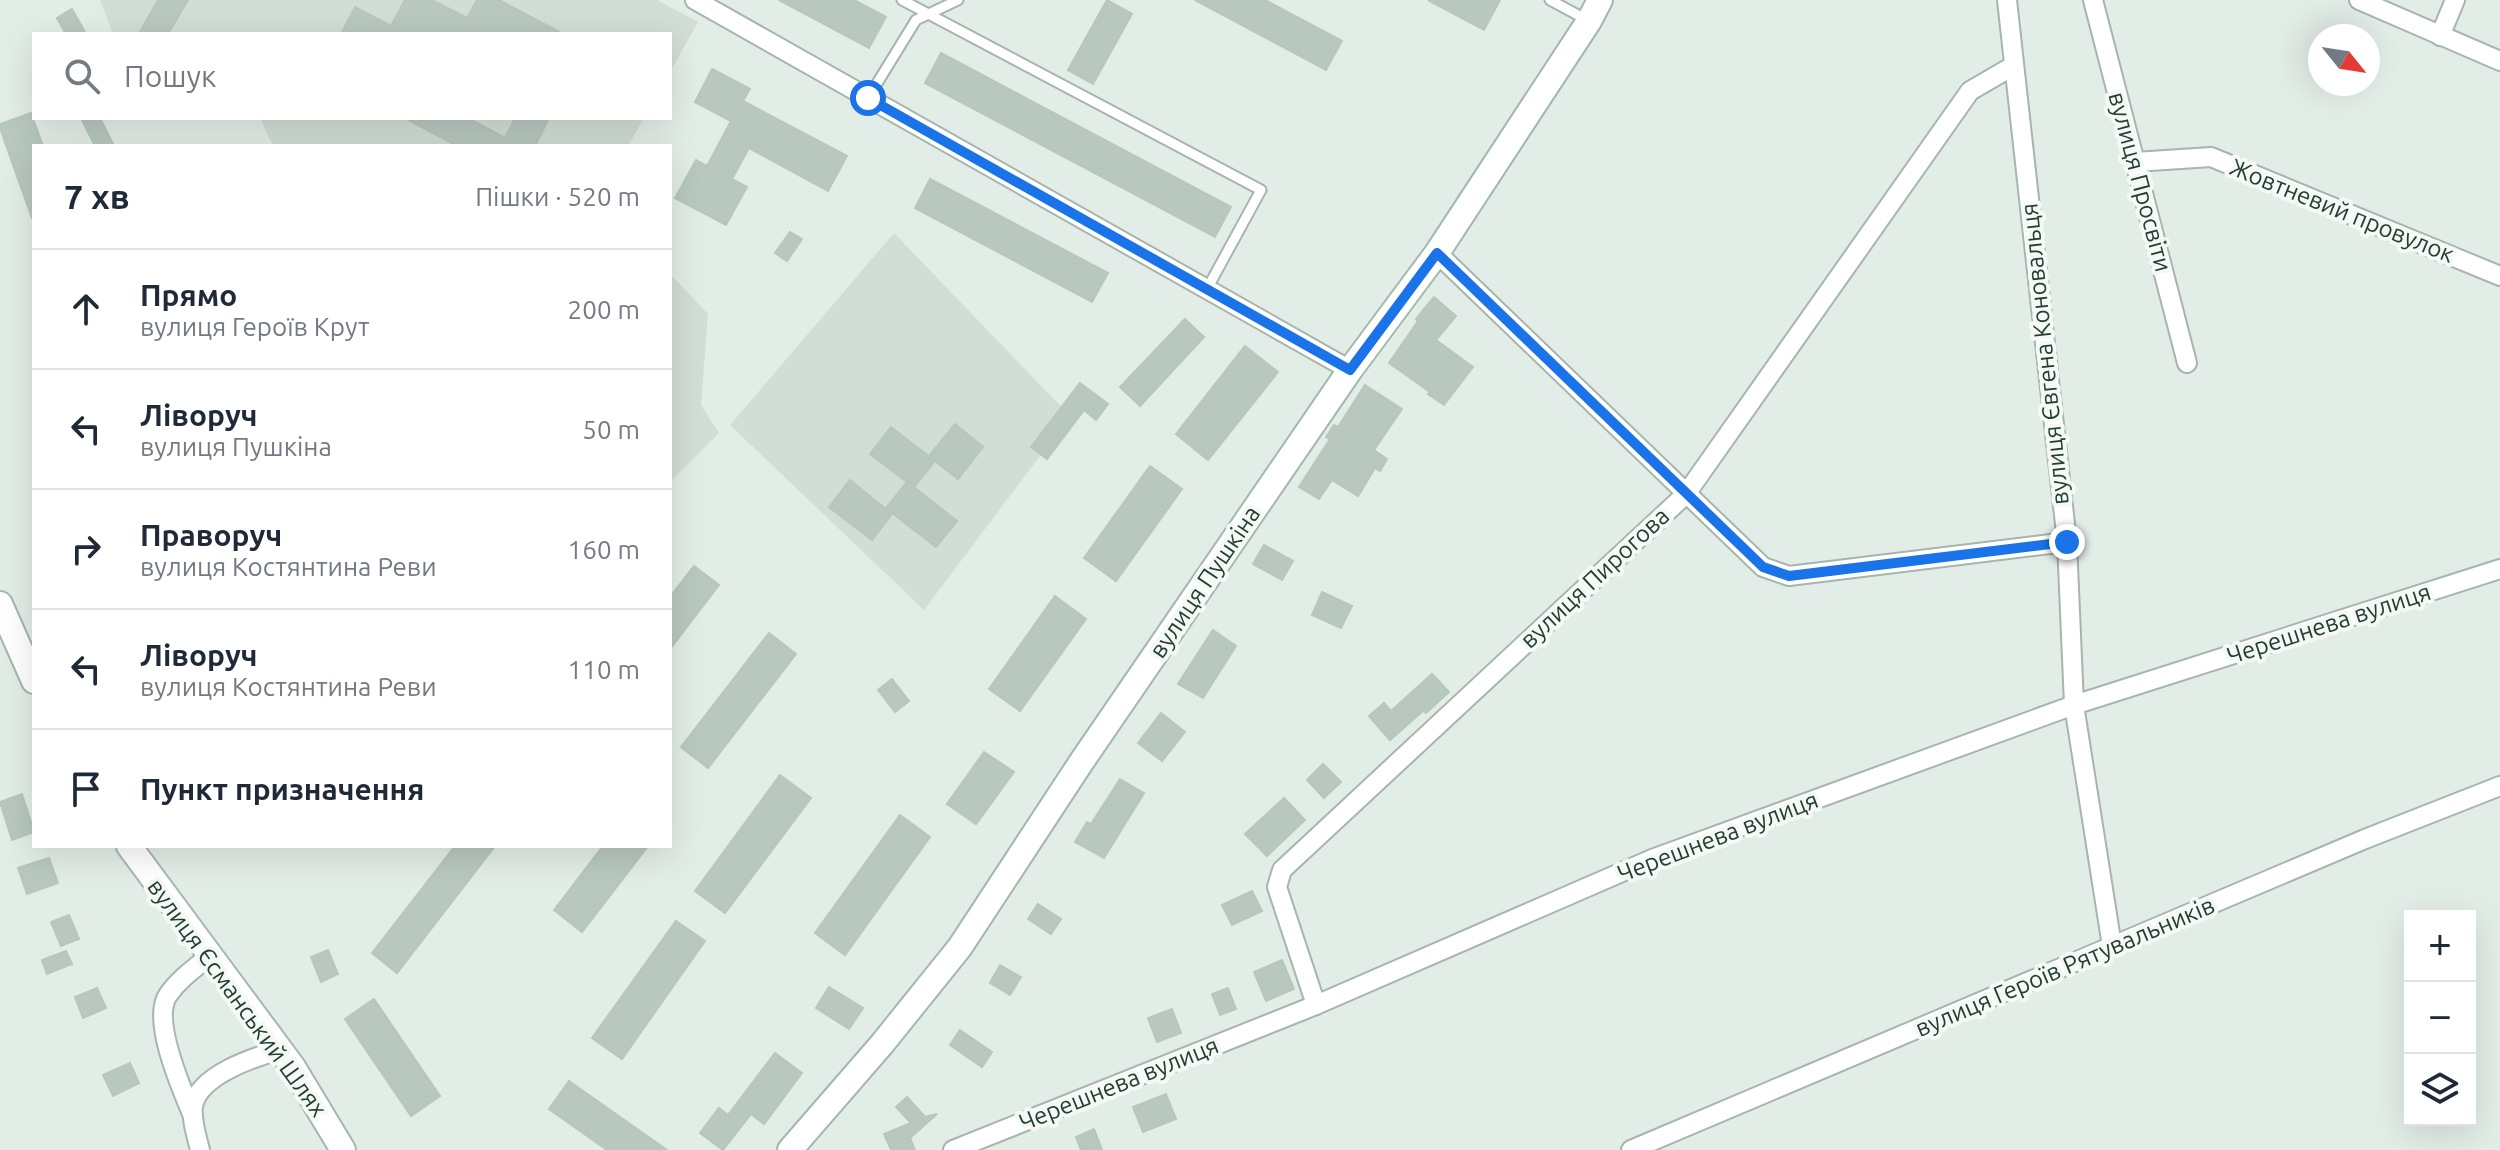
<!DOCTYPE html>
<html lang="uk">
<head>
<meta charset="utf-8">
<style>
  :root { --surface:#fff; --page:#f2f2f3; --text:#1f2937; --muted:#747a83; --line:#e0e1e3 }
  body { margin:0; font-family:Ubuntu,sans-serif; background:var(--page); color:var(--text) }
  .controls { position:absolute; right:24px; bottom:24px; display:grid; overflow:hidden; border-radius:0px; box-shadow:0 8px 32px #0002 }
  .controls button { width:72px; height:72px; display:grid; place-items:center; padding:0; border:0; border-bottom:2px solid var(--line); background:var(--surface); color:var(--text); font:40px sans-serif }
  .compass { position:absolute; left:2308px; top:24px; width:72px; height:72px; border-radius:50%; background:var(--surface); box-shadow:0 8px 32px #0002; rotate:120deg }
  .stop { position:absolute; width:24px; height:24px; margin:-18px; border:6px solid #1a73e8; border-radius:50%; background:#fff }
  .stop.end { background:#1a73e8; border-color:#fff; box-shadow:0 2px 8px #0008 }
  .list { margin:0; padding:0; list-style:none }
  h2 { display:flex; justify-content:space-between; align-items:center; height:104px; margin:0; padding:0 32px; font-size:34px }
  h2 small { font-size:26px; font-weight:400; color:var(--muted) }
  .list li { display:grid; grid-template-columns:52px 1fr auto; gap:24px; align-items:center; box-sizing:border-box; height:120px; padding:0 32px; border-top:2px solid var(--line) }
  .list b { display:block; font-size:30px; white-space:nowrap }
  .list p { margin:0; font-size:26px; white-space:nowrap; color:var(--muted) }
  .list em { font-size:26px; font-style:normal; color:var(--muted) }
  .icon { flex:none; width:44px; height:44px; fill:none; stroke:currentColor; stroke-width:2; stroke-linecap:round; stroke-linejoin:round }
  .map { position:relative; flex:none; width:2500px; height:1150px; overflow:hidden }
  .search { position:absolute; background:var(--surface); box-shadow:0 8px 32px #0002; left:32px; top:32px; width:640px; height:88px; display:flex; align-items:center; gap:20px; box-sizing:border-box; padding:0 28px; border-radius:0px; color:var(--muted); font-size:30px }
  .panel { position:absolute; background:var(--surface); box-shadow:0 8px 32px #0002; left:32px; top:144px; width:640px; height:704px; border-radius:0px }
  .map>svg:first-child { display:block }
  .built { fill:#d1ddd5 }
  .building { fill:#b8c8bf; stroke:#b6c7bc; stroke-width:2 }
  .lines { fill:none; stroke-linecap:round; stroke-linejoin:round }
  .lane-casing { stroke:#a6b5ad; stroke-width:13 }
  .street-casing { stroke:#a6b5ad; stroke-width:22 }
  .secondary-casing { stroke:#a1b9ac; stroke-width:28 }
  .lane { stroke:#fff; stroke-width:9 }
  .street { stroke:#fff; stroke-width:18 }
  .secondary { stroke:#fff; stroke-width:24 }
  .route { stroke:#1a73e8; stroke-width:10 }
  .labels { text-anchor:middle; stroke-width:8; stroke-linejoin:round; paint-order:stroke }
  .street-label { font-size:24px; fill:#233f31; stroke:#f4f9f5 }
</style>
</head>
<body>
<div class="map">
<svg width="2500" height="1150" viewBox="0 0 2500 1150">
  <rect width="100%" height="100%" fill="#e3ede7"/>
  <!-- built -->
  <g class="built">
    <path d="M100 0H657L698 22 670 72V34H113Z"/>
    <path d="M260 118H644L628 146H273Z"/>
    <path d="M894 233 1070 416 924 610 730 425Z"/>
    <path d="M670 274 708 314 701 405 719 433 670 482Z"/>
  </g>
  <!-- building -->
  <g class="building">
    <path d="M158 0H188L168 34H139Z"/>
    <path d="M405 0H432L467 18 477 0H499L563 34H341L355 7 391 26Z"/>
    <path d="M779 0H854L886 17 869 48Z"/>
    <path d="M1107 0 1132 14 1093 84 1068 70Z"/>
    <path d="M1195 0H1265L1342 41 1326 70Z"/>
    <path d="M1428 0H1500L1484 30Z"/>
    <path d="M72 9 86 34H66L57 18Z"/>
    <path d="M941 53 1231 207 1215 237 925 83Z"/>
    <path d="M712 69 750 89 743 101 847 156 828 191 749 148 732 179 747 187 726 225 675 198 696 160 707 166 731 121 695 102Z"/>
    <path d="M31 113 43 146H34V217L32 218 0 128V124Z"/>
    <path d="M81 118H100L114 146H95Z"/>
    <path d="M405 118H468L505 138 515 118H549L535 146H457Z"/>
    <path d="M930 179 1108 273 1092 302 915 208Z"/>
    <path d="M790 232 802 239 787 261 775 253Z"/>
    <path d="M1434 297 1456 316 1436 340 1473 367 1444 405 1428 394 1430 392 1389 363 1418 321 1416 319Z"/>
    <path d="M1185 319 1204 337 1140 406 1120 387Z"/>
    <path d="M1245 346 1278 372 1208 460 1176 434Z"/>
    <path d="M1080 383 1108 404 1096 420 1084 410 1047 459 1031 447Z"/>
    <path d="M1365 385 1402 409 1374 450 1387 459 1380 471 1375 468 1358 496 1332 480 1319 499 1299 487 1330 439 1326 437 1334 425 1338 427Z"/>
    <path d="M955 424 983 447 958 479 929 456Z"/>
    <path d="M891 427 935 461 914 487 957 521 936 547 886 508 907 482 870 454Z"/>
    <path d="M1150 466 1182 489 1116 581 1084 558Z"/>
    <path d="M850 480 892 514 872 540 829 507Z"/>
    <path d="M1264 545 1293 561 1282 580 1253 564Z"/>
    <path d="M694 566 719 585 670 649V597Z"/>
    <path d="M1322 592 1352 606 1341 628 1312 615Z"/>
    <path d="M1055 596 1086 619 1020 711 989 689Z"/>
    <path d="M1213 630 1236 646 1203 698 1178 684Z"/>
    <path d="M769 633 796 654 708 768 681 747Z"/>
    <path d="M1432 674 1449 692 1426 713 1423 711 1390 740 1369 716 1384 703 1391 711Z"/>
    <path d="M892 679 909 701 895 712 878 690Z"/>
    <path d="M1161 713 1185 732 1162 761 1138 743Z"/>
    <path d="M984 752 1014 772 976 824 947 804Z"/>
    <path d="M1323 764 1341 782 1324 798 1307 780Z"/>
    <path d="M780 775 811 798 725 913 695 891Z"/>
    <path d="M1120 779 1144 793 1104 858 1075 842 1087 822 1091 824Z"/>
    <path d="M22 794 34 832 12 840 0 802Z"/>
    <path d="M1284 798 1305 820 1267 856 1245 834Z"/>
    <path d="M900 815 930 837 845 955 815 933Z"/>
    <path d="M455 846H495L397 973 372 953Z"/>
    <path d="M603 846H648L582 932 554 910Z"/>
    <path d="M49 858 58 883 27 894 18 868Z"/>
    <path d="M1252 891 1262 911 1232 925 1222 905Z"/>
    <path d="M1038 904 1061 919 1051 934 1028 919Z"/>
    <path d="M69 915 79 939 61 946 51 922Z"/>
    <path d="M676 921 705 941 622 1059 592 1038Z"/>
    <path d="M328 950 338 974 321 982 311 957Z"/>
    <path d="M66 951 72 964 47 974 42 960Z"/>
    <path d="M1282 960 1294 989 1266 1001 1254 972Z"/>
    <path d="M1000 965 1021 977 1010 995 990 983Z"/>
    <path d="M829 987 863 1008 849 1029 816 1008Z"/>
    <path d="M97 988 106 1008 83 1018 75 997Z"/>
    <path d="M1228 988 1236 1009 1220 1015 1212 994Z"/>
    <path d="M374 999 440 1096 411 1116 345 1019Z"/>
    <path d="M1172 1009 1181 1033 1157 1042 1148 1018Z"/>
    <path d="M960 1030 992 1052 982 1067 950 1045Z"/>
    <path d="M775 1053 802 1073 764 1124 751 1114 723 1150 700 1133 719 1108 728 1115Z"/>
    <path d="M130 1063 139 1083 113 1096 103 1075Z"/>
    <path d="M569 1081 667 1150H607L549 1109Z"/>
    <path d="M1166 1094 1176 1119 1143 1132 1133 1107Z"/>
    <path d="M907 1097 925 1117 937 1114 910 1138 915 1150H891L884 1134 911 1123 896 1107Z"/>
    <path d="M1094 1129 1102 1150H1081L1076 1137Z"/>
  </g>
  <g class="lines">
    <!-- lane casing -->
    <g class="lane-casing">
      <g id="lane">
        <path d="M902 0 1261 190 1207 289"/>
        <path d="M1550 0 1589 21"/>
        <path d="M868 98 916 20 958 0"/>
      </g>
    </g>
    <!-- street casing -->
    <g class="street-casing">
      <g id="street">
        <path d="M695 0 1350 370"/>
        <path d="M2007 0 2067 542 2074 705 2112 946"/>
        <path d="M2093 0 2187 363"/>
        <path d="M2359 0 2500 61"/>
        <path d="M2440 36 2455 0"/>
        <path d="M2135 162 2211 157 2500 276"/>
        <path d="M1437 253 1763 567 1789 576 2067 542"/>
        <path d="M1316 1005 1277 887 1282 870 1686 494 1970 91 2013 66"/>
        <path d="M193 1116C182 1090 151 1020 168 995 179 979 195 968 210 956"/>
        <path d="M200 1150C197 1137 191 1120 193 1106 199 1075 254 1057 280 1050"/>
        <path d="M953 1150 1316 1005 1652 859 2074 705 2500 569"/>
        <path d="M1631 1150 2365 839 2500 786"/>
      </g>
    </g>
    <!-- secondary casing -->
    <g class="secondary-casing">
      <g id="secondary">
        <path d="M0 604 34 681"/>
        <path d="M129 846 293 1067 343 1150"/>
        <path d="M790 1150 882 1044 960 947 1082 761 1350 370 1437 253 1589 21 1600 0"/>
      </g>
    </g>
    <!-- lane -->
    <use href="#lane" class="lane"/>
    <!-- street -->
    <use href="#street" class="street"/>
    <!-- secondary -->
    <use href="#secondary" class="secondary"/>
  </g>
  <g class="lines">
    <!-- route -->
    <path class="route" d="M868 98 1350 370 1437 253 1763 567 1789 576 2067 542"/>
  </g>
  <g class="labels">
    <!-- street labels -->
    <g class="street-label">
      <text transform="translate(2140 182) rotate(75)" y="8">вулиця Просвіти</text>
      <text transform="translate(2342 211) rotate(22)" y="8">Жовтневий провулок</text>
      <text transform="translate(2045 354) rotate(-96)" y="8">вулиця Євгена Коновальця</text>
      <text transform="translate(1595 578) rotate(-43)" y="8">вулиця Пирогова</text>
      <text transform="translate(1205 582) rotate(-56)" y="8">вулиця Пушкіна</text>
      <text transform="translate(2329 624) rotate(-18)" y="8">Черешнева вулиця</text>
      <text transform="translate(1718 837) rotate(-21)" y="8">Черешнева вулиця</text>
      <text transform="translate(2065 967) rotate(-23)" y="8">вулиця Героїв Рятувальників</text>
      <text transform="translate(237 998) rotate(54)" y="8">вулиця Єсманський Шлях</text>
      <text transform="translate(1119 1084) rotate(-22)" y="8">Черешнева вулиця</text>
    </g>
  </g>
</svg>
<div class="controls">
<button>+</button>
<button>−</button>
<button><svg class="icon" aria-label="layers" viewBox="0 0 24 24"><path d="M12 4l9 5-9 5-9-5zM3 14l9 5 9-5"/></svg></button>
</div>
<svg class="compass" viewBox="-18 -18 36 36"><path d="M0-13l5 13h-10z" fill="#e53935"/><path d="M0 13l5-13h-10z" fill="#747a83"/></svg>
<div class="stop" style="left:868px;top:98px"></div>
<div class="stop end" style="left:2067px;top:542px"></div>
<div class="search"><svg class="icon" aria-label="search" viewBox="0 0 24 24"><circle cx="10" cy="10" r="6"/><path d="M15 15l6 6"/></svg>Пошук</div>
<section class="panel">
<h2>7 хв<small>Пішки · 520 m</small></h2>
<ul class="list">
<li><svg class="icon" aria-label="ahead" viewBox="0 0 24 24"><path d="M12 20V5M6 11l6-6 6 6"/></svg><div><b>Прямо</b><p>вулиця Героїв Крут</p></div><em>200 m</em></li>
<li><svg class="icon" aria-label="left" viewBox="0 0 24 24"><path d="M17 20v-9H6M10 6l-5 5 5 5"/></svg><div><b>Ліворуч</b><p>вулиця Пушкіна</p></div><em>50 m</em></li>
<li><svg class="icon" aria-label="right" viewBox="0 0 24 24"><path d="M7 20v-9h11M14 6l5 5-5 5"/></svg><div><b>Праворуч</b><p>вулиця Костянтина Реви</p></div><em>160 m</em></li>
<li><svg class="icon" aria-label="left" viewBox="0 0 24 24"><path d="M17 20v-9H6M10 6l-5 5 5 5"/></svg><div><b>Ліворуч</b><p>вулиця Костянтина Реви</p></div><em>110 m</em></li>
<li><svg class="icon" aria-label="arrive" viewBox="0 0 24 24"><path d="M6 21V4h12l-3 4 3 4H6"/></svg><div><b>Пункт призначення</b></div></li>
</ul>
</section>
</div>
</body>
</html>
